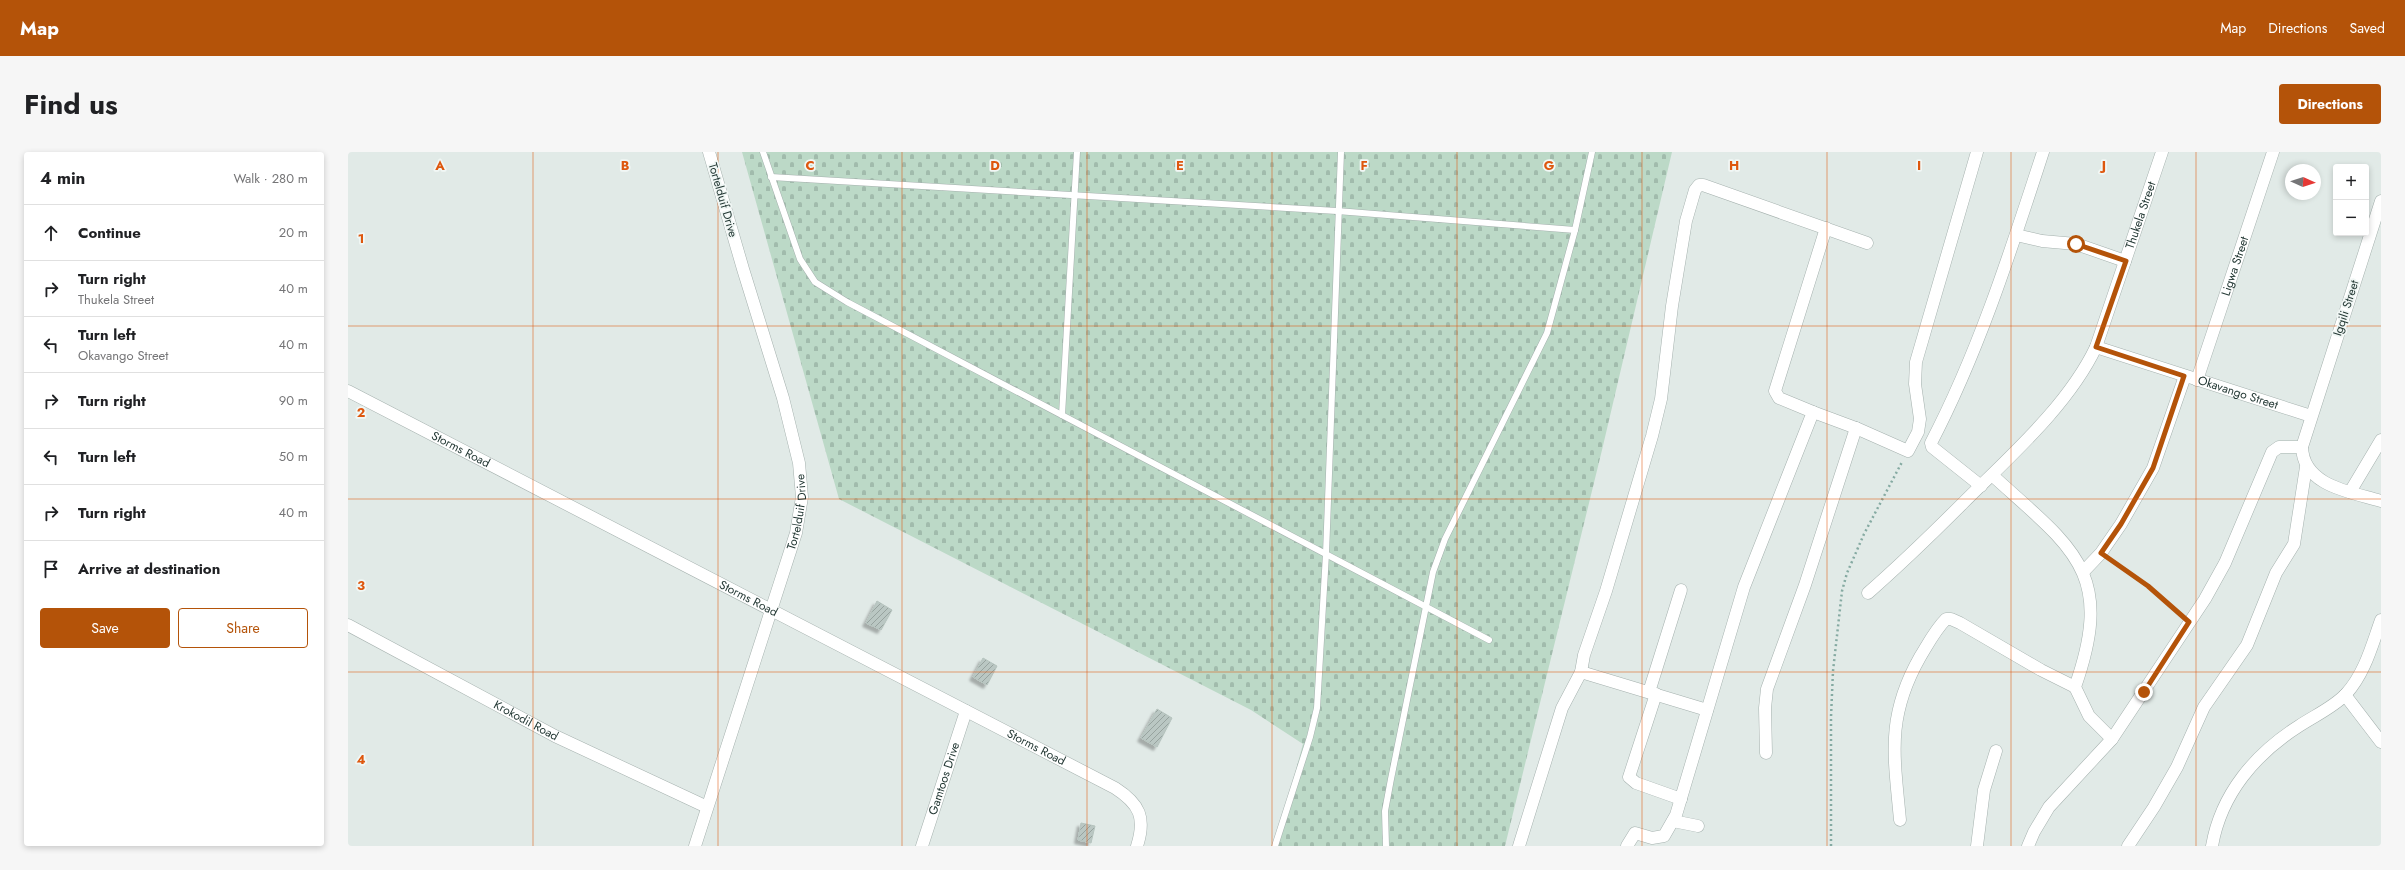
<!DOCTYPE html>
<html lang="en">
<head>
<meta charset="utf-8">
<style>
  :root { --surface:#fff; --page:#f6f6f6; --text:#202124; --muted:#757577; --line:#e0e0e0; --accent:#b45309 }
  body { margin:0; font-family:Jost,sans-serif; background:var(--page); color:var(--text) }
  .controls { position:absolute; right:12px; top:12px; display:grid; overflow:hidden; border-radius:4px; box-shadow:0 2px 6px #0003 }
  .controls button { width:36px; height:36px; display:grid; place-items:center; padding:0; border:0; border-bottom:1px solid var(--line); background:var(--surface); color:var(--text); font:20px sans-serif }
  .compass { position:absolute; left:1937px; top:12px; width:36px; height:36px; border-radius:50%; background:var(--surface); box-shadow:0 2px 6px #0003; rotate:93deg }
  .stop { position:absolute; width:12px; height:12px; margin:-9px; border:3px solid #b45309; border-radius:50%; background:#fff }
  .stop.end { background:#b45309; border-color:#fff; box-shadow:0 1px 4px #0008 }
  .list { margin:0; padding:0; list-style:none }
  h2 { display:flex; justify-content:space-between; align-items:center; height:52px; margin:0; padding:0 16px; font-size:17px }
  h2 small { font-size:13px; font-weight:400; color:var(--muted) }
  .list li { display:grid; grid-template-columns:26px 1fr auto; gap:12px; align-items:center; box-sizing:border-box; height:56px; padding:0 16px; border-top:1px solid var(--line) }
  .list b { display:block; font-size:15px; white-space:nowrap }
  .list p { margin:0; font-size:13px; white-space:nowrap; color:var(--muted) }
  .list em { font-size:13px; font-style:normal; color:var(--muted) }
  .actions { display:flex; gap:8px; padding:12px 16px }
  .actions a { flex:1; padding:9px 0; border:1px solid var(--accent); border-radius:4px; text-align:center; font-size:14px; color:var(--accent) }
  .actions .main { background:var(--accent); color:#fff }
  .icon { flex:none; width:22px; height:22px; fill:none; stroke:currentColor; stroke-width:2; stroke-linecap:round; stroke-linejoin:round }
  .map { position:relative; flex:none; width:2033px; height:694px; overflow:hidden; border-radius:4px }
  header { display:flex; align-items:center; gap:24px; box-sizing:border-box; height:56px; padding:0 20px; background:var(--accent); color:#fff }
  header strong { font-size:19px }
  nav { display:flex; gap:22px; margin-inline-start:auto; font-size:14px }
  .intro { display:flex; align-items:center; justify-content:space-between; box-sizing:border-box; height:96px; padding:0 24px }
  h1 { margin:0; font-size:28px }
  .button { padding:10px 18px; border-radius:4px; background:var(--accent); color:#fff; font-size:14px; font-weight:700 }
  main { display:flex; gap:24px; padding:0 24px }
  aside { flex:1; background:var(--surface); border-radius:4px; box-shadow:0 2px 6px #0003 }
  .map>svg:first-child { display:block }
  .cemetery { fill:url(#cemetery-stones) }
  .building { fill:url(#building-hatch); stroke:#b5c3be; filter:url(#shadow) }
  .lines { fill:none; stroke-linecap:round; stroke-linejoin:round }
  .service-casing { stroke:#a5b1ae; stroke-width:7 }
  .minor-casing { stroke:#a5b1ae; stroke-width:13 }
  .path { stroke:#85aaa2; stroke-width:2.5; stroke-dasharray:2 3; stroke-linecap:butt }
  .service { stroke:#fff; stroke-width:6 }
  .minor { stroke:#fff; stroke-width:12 }
  .route { stroke:#b45309; stroke-width:5 }
  .grid { fill:none; stroke:#de570e; stroke-width:1; stroke-opacity:0.55 }
  .labels { text-anchor:middle; stroke-width:3.5; stroke-linejoin:round; paint-order:stroke }
  .street-label { font-size:12px; fill:#243935; stroke:#f1f7f5 }
  .grid-label { font-size:13px; text-anchor:middle; font-weight:bold; fill:#de570e; stroke:#f1f7f5; stroke-width:3.5; stroke-linejoin:round; paint-order:stroke }
</style>
</head>
<body>
<header>
<strong>Map</strong>
<nav><a>Map</a><a>Directions</a><a>Saved</a></nav>
</header>
<div class="intro"><h1>Find us</h1><a class="button">Directions</a></div>
<main>
<aside>
<h2>4 min<small>Walk · 280 m</small></h2>
<ul class="list">
<li><svg class="icon" aria-label="ahead" viewBox="0 0 24 24"><path d="M12 20V5M6 11l6-6 6 6"/></svg><div><b>Continue</b></div><em>20 m</em></li>
<li><svg class="icon" aria-label="right" viewBox="0 0 24 24"><path d="M7 20v-9h11M14 6l5 5-5 5"/></svg><div><b>Turn right</b><p>Thukela Street</p></div><em>40 m</em></li>
<li><svg class="icon" aria-label="left" viewBox="0 0 24 24"><path d="M17 20v-9H6M10 6l-5 5 5 5"/></svg><div><b>Turn left</b><p>Okavango Street</p></div><em>40 m</em></li>
<li><svg class="icon" aria-label="right" viewBox="0 0 24 24"><path d="M7 20v-9h11M14 6l5 5-5 5"/></svg><div><b>Turn right</b></div><em>90 m</em></li>
<li><svg class="icon" aria-label="left" viewBox="0 0 24 24"><path d="M17 20v-9H6M10 6l-5 5 5 5"/></svg><div><b>Turn left</b></div><em>50 m</em></li>
<li><svg class="icon" aria-label="right" viewBox="0 0 24 24"><path d="M7 20v-9h11M14 6l5 5-5 5"/></svg><div><b>Turn right</b></div><em>40 m</em></li>
<li><svg class="icon" aria-label="arrive" viewBox="0 0 24 24"><path d="M6 21V4h12l-3 4 3 4H6"/></svg><div><b>Arrive at destination</b></div></li>
</ul>
<div class="actions"><a class="main">Save</a><a>Share</a></div>
</aside>
<div class="map">
<svg width="2033" height="694" viewBox="0 0 2033 694">
  <defs>
    <pattern id="cemetery-stones" width="16" height="16" patternUnits="userSpaceOnUse"><rect width="16" height="16" fill="#bcd9c7"/><path d="M2 7V4a2 2 0 0 1 4 0v3zM10 15v-3a2 2 0 0 1 4 0v3z" fill="#a1bbac"/></pattern>
    <pattern id="building-hatch" width="6" height="6" patternUnits="userSpaceOnUse"><rect width="6" height="6" fill="#bac7c3"/><path d="M-1 1l2-2M0 6l6-6M5 7l2-2" fill="none" stroke="#97a39f"/></pattern>
    <filter id="shadow"><feDropShadow dx="-3.5" dy="3.5" stdDeviation="1" flood-color="#0004"/></filter>
  </defs>
  <rect width="100%" height="100%" fill="#e1eae7"/>
  <!-- cemetery -->
  <path class="cemetery" d="M394 0H1324L1254 298 1157 694H927L955 592 903 558 491 347Z"/>
  <!-- building -->
  <g class="building">
    <path d="M529 449 544 458 533 478 518 471Z"/>
    <path d="M635 506 649 514 639 533 625 525Z"/>
    <path d="M809 557 824 566 809 595 793 586Z"/>
    <path d="M733 671 747 674 743 691 730 688Z"/>
  </g>
  <g class="lines">
    <!-- service casing -->
    <g class="service-casing">
      <g id="service">
        <path d="M415 0 452 107 467 130 499 150 1141 488"/>
        <path d="M423 25 989 59 1227 78"/>
        <path d="M714 263 729 0"/>
        <path d="M927 694 962 585 969 556 978 402 993 0"/>
        <path d="M1038 694 1037 659 1043 627 1085 420 1097 387 1199 181 1227 78 1244 0"/>
      </g>
    </g>
    <!-- minor casing -->
    <g class="minor-casing">
      <g id="minor">
        <path d="M2033 49 1954 295C1955 334 2003 340 2033 349"/>
        <path d="M1668 83 1694 89 1728 92 1777 109"/>
        <path id="s1" d="M1748 195 1963 264"/>
        <path id="s2" d="M1849 228 1925 0"/>
        <path id="s3" d="M0 239 767 636C792 652 798 666 789 694"/>
        <path d="M1465 260 1508 276 1560 299 1570 280 1572 267 1567 232 1568 210 1629 0"/>
        <path d="M1644 323C1724 396 1768 419 1727 535L1741 564 1764 587"/>
        <path d="M1633 334 1584 295 1583 291C1631 199 1663 98 1695 0"/>
        <path d="M2002 340 2033 288"/>
        <path d="M1735 420 1753 401 1773 372 1805 316 1837 224"/>
        <path id="s4" d="M1520 441C1553 412 1584 382 1615 351 1661 305 1720 254 1748 195L1814 0"/>
        <path id="s5" d="M0 473 207 584 359 655"/>
        <path d="M1233 520 1359 558"/>
        <path d="M1301 540 1333 438"/>
        <path d="M1308 542 1281 625 1288 631 1333 647"/>
        <path d="M1997 543 2033 590"/>
        <path d="M1418 601 1417 556 1419 537 1457 433 1508 276"/>
        <path d="M1552 668C1546 603 1538 565 1572 505 1580 492 1587 478 1598 467H1603L1612 471 1693 518 1727 535"/>
        <path d="M1325 669 1350 674"/>
        <path id="s6" d="M347 694 448 381 454 345 451 311 435 246 395 117 361 0"/>
        <path id="s7" d="M574 694 618 559"/>
        <path d="M1171 694 1214 556 1233 520 1236 503 1258 439 1304 284 1313 247 1324 154 1338 69 1347 38 1351 33H1355L1519 91"/>
        <path d="M1279 694 1287 681 1304 686 1316 684 1328 663 1396 435 1465 260 1431 246 1427 239 1478 76"/>
        <path d="M1629 694 1636 638 1648 599"/>
        <path d="M1680 694 1686 680 1701 655 1764 587 1857 447 1877 411 1924 300 1931 295H1954"/>
        <path d="M1780 694 1806 655 1829 615 1856 555 1899 493 1928 421 1946 392 1958 315"/>
        <path d="M1864 694C1873 642 1907 602 1951 574 1966 564 1986 555 1998 542 2017 521 2024 493 2033 468"/>
      </g>
    </g>
    <!-- path -->
    <g class="path">
      <path d="M1763 408 1800 434 1832 462"/>
      <path d="M1483 694V565L1485 519 1494 439 1499 421 1516 382 1554 310"/>
    </g>
    <!-- service -->
    <use href="#service" class="service"/>
    <!-- minor -->
    <use href="#minor" class="minor"/>
  </g>
  <g class="lines">
    <!-- route -->
    <path class="route" d="M1728 92 1778 109 1748 195 1836 224 1805 316 1773 372 1753 401 1800 434 1841 470 1796 540"/>
  </g>
  <!-- grid -->
  <path class="grid" d="M185 0V694M370 0V694M554 0V694M739 0V694M924 0V694M1109 0V694M1294 0V694M1479 0V694M1663 0V694M1848 0V694M0 174H2033M0 347H2033M0 520H2033"/>
  <g class="labels">
    <!-- street labels -->
    <g class="street-label">
      <text transform="translate(375 48) rotate(74)" y="4">Tortelduif Drive</text>
      <text dy="4" stroke="none"><textPath href="#s4" startOffset="476">Thukela Street</textPath></text>
      <text dy="4" stroke="none"><textPath href="#s2" startOffset="120">Ligwa Street</textPath></text>
      <text transform="translate(1998 156) rotate(-72)" y="4">Igqili Street</text>
      <text dy="4" stroke="none"><textPath href="#s1" startOffset="149">Okavango Street</textPath></text>
      <text dy="4" stroke="none"><textPath href="#s3" startOffset="127">Storms Road</textPath></text>
      <text dy="4" stroke="none"><textPath href="#s6" startOffset="350">Tortelduif Drive</textPath></text>
      <text dy="4" stroke="none"><textPath href="#s3" startOffset="451">Storms Road</textPath></text>
      <text dy="4" stroke="none"><textPath href="#s5" startOffset="202">Krokodil Road</textPath></text>
      <text dy="4" stroke="none"><textPath href="#s3" startOffset="775">Storms Road</textPath></text>
      <text dy="4" stroke="none"><textPath href="#s7" startOffset="71">Gamtoos Drive</textPath></text>
    </g>
  </g>
  <g class="grid-label">
    <text x="92" y="18">A</text>
    <text x="277" y="18">B</text>
    <text x="462" y="18">C</text>
    <text x="647" y="18">D</text>
    <text x="832" y="18">E</text>
    <text x="1016" y="18">F</text>
    <text x="1201" y="18">G</text>
    <text x="1386" y="18">H</text>
    <text x="1571" y="18">I</text>
    <text x="1756" y="18">J</text>
    <text x="13" y="91">1</text>
    <text x="13" y="265">2</text>
    <text x="13" y="438">3</text>
    <text x="13" y="612">4</text>
  </g>
</svg>
<div class="controls">
<button>+</button>
<button>−</button>
</div>
<svg class="compass" viewBox="-18 -18 36 36"><path d="M0-13l5 13h-10z" fill="#e53935"/><path d="M0 13l5-13h-10z" fill="#757577"/></svg>
<div class="stop" style="left:1728px;top:92px"></div>
<div class="stop end" style="left:1796px;top:540px"></div>
</div>
</main>
</body>
</html>
